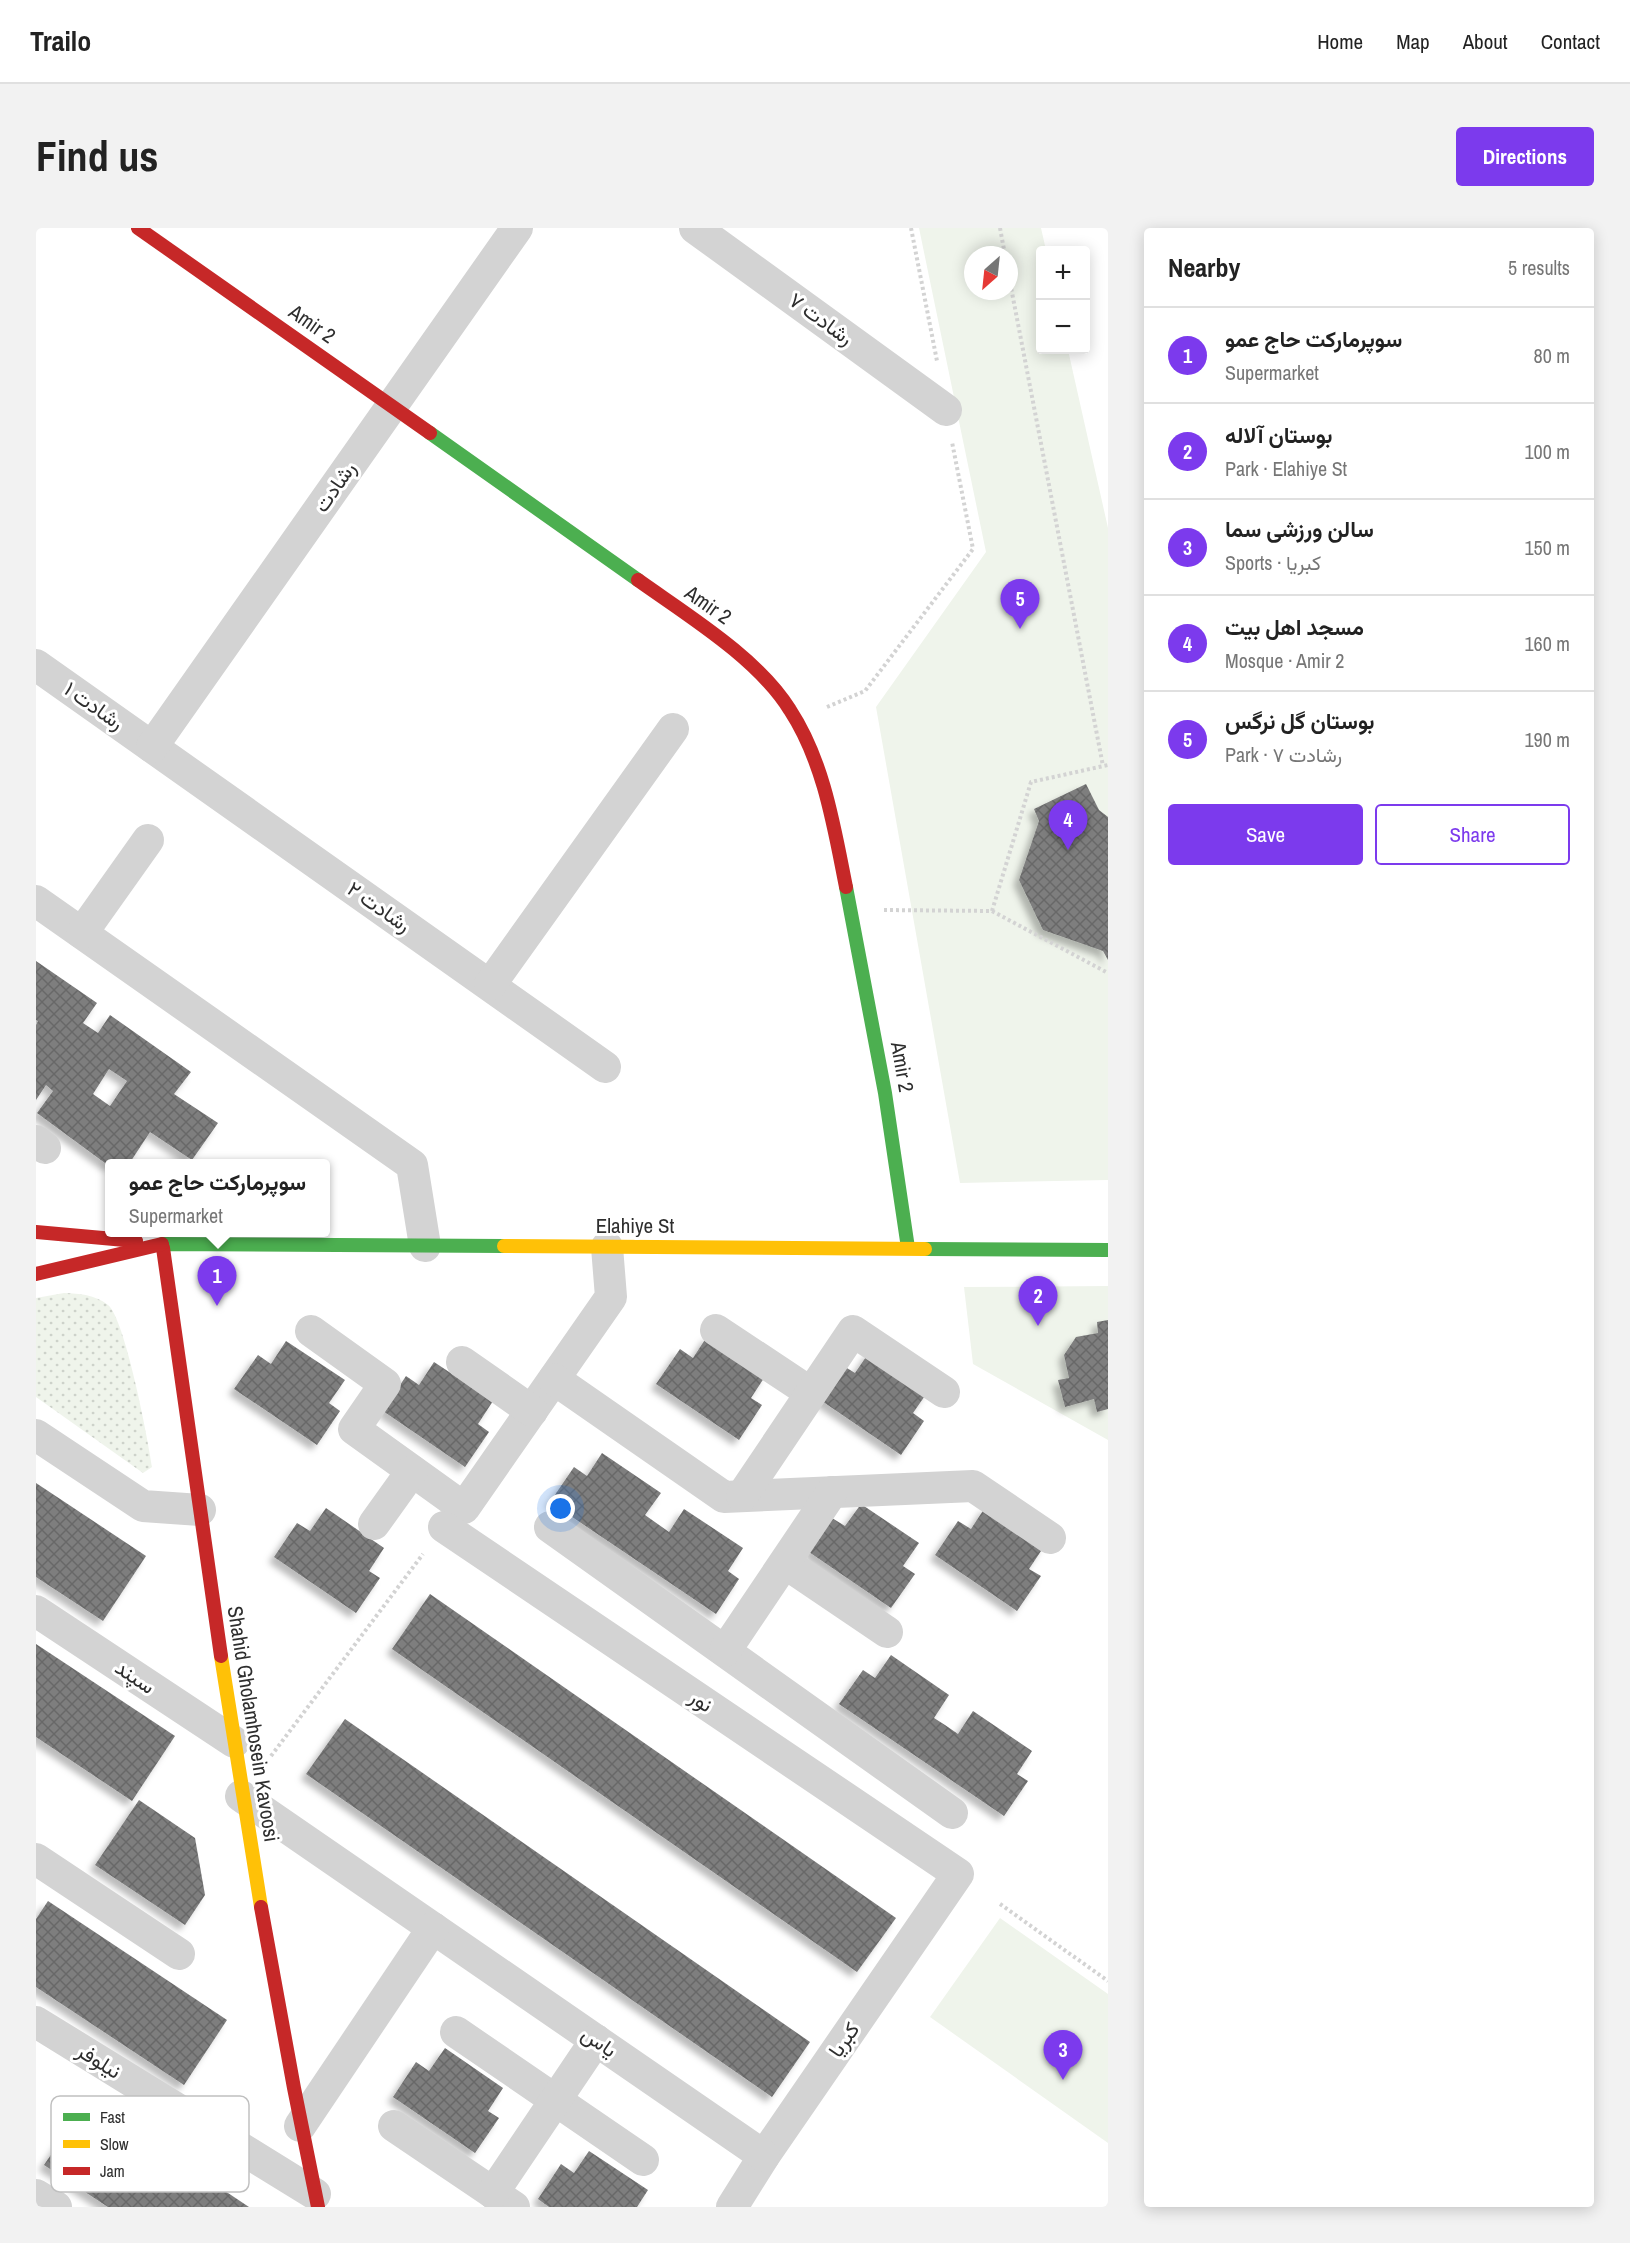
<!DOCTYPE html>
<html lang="en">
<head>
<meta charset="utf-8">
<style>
  :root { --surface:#fff; --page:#f2f2f2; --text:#222; --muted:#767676; --line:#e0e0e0; --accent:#7c3aed }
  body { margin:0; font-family:"Archivo Narrow",Vazirmatn,sans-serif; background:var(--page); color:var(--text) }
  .controls { position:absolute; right:18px; top:18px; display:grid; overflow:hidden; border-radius:6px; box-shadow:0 3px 15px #0003 }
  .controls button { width:54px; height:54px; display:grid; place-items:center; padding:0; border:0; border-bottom:2px solid var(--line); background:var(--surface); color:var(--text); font:30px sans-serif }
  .compass { position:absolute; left:928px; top:18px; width:54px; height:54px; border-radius:50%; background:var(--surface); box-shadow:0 3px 15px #0003; rotate:207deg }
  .you { position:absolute; left:525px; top:1281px; width:21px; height:21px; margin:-15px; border:4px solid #fff; border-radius:50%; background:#1a73e8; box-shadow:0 0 0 9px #1a73e833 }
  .badge { display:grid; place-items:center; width:39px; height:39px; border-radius:50%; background:var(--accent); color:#fff; font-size:20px; font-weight:700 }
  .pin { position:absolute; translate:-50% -50px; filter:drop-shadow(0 2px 3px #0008) }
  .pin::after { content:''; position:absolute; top:32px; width:21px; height:18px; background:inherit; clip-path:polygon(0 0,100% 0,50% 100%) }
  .popup { position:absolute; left:69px; top:931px; width:225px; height:78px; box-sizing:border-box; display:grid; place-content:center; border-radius:6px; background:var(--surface); filter:drop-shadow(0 2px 4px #0005); font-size:20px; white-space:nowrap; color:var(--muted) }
  .popup b { font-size:22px; color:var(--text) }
  .popup::after { content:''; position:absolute; left:50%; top:100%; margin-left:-12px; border:12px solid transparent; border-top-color:var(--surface) }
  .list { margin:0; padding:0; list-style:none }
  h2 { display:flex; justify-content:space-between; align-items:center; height:78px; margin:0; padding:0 24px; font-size:26px }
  h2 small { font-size:20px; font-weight:400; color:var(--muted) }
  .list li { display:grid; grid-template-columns:39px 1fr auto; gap:18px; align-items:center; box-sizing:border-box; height:96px; padding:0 24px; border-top:2px solid var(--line) }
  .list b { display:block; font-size:22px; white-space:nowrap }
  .list p { margin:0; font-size:20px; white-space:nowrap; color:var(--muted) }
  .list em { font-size:20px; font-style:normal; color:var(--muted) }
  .actions { display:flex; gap:12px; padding:18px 24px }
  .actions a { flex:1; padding:14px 0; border:2px solid var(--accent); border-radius:6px; text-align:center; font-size:21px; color:var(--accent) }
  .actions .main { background:var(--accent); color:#fff }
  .map { position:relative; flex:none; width:1072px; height:1979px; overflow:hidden; border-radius:6px }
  header { display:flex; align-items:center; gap:36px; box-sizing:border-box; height:84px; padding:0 30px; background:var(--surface); border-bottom:2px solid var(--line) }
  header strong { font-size:28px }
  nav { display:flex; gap:33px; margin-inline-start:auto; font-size:21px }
  .intro { display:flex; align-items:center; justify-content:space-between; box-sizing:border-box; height:144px; padding:0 36px }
  h1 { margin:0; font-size:42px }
  .button { padding:15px 27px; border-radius:6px; background:var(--accent); color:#fff; font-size:21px; font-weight:700 }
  main { display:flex; gap:36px; padding:0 36px }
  aside { flex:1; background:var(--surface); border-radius:6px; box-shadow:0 3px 15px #0003 }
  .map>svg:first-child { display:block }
  .grass { fill:url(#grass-dots) }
  .park { fill:#eff4eb; fill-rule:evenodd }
  .building { fill:url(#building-cross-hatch); fill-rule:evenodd; filter:url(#shadow) }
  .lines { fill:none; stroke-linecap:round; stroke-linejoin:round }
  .path { stroke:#d3d3d3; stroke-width:4; stroke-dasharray:3 3; stroke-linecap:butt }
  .street { stroke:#d3d3d3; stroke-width:32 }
  .fast { stroke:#4caf50; stroke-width:14 }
  .slow { stroke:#ffc107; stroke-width:14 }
  .jam { stroke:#c62828; stroke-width:14 }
  .labels { text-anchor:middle; stroke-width:6; stroke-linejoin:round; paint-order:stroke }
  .street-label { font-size:21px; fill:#2e2e2e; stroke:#fff }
  .key { fill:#fff; stroke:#c0c0c0; stroke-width:1.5 }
  .key-label { font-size:16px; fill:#2e2e2e }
</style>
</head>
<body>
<header>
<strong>Trailo</strong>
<nav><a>Home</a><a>Map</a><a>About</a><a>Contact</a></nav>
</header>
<div class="intro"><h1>Find us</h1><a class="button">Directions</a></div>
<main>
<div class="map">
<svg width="1072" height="1979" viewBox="0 0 1072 1979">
  <defs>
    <pattern id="grass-dots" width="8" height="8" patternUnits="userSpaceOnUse" patternTransform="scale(1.5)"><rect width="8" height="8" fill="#eff4eb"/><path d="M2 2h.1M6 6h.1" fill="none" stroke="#cdd2ca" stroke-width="1.8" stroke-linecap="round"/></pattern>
    <pattern id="building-cross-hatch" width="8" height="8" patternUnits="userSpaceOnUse" patternTransform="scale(1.5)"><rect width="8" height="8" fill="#7e7e7e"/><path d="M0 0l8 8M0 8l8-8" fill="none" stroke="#686868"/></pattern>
    <filter id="shadow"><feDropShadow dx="-5.5" dy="5.5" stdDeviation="3" flood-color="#0004"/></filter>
  </defs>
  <rect width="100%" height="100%" fill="#fff"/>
  <!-- grass -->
  <path class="grass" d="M28 1065C44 1066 58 1066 72 1077 89 1091 112 1211 116 1239L107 1245 0 1169V1070Z"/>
  <!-- park -->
  <g class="park">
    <path d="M883 0H1005L1010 22H1005V122H1032L1072 300V952L924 955 840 479 950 324ZM937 27H973V63H937Z"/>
    <path d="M1072 1058V1212L937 1136 928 1059Z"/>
    <path d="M964 1690 1072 1766V1915L894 1789Z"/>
  </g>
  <!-- building -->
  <g class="building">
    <path d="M1050 556 1063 582 1072 589V732L1067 723 1007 702 983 652 1003 593 998 581Z"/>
    <path d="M0 733 61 775 47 795 62 805 74 787 155 844 138 866 182 895 156 932 114 904 93 936H73V938L1 885 17 863 10 857 0 872V797L2 793 0 792ZM73 841 91 853 74 878 57 866Z"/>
    <path d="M1072 1092V1181L1061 1184 1058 1171 1029 1179 1022 1152 1033 1150 1028 1127 1040 1109 1062 1105 1061 1094Z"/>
    <path d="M672 1107 730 1147 715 1170 726 1177 703 1212 620 1156 644 1121 657 1130Z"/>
    <path d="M250 1113 309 1152 293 1175 304 1183 281 1217 198 1161 222 1127 235 1136Z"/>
    <path d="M834 1123 893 1162 877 1185 888 1193 865 1227 783 1171 806 1137 819 1145Z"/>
    <path d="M398 1134 457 1173 442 1196 453 1204 429 1239 347 1183 370 1148 383 1157Z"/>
    <path d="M566 1225 625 1265 609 1287 633 1304 648 1281 707 1320 692 1343 703 1351 680 1386 514 1274 538 1239 551 1248Z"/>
    <path d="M0 1255 110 1328 67 1393 0 1349Z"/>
    <path d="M825 1276 883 1315 867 1338 879 1346 855 1380 773 1324 796 1290 809 1298Z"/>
    <path d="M950 1278 1009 1317 993 1341 1005 1348 981 1383 899 1327 922 1293 935 1301Z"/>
    <path d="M290 1280 348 1320 333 1343 344 1350 320 1385 238 1329 261 1295 274 1303Z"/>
    <path d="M394 1366 860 1690 821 1744 356 1421Z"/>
    <path d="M0 1416 139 1508 96 1573 0 1509Z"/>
    <path d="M855 1427 913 1467 898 1490 909 1497 922 1506 937 1483 996 1523 981 1546 992 1553 968 1588 803 1476 827 1442 839 1450Z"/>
    <path d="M309 1491 774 1814 736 1869 270 1546Z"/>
    <path d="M103 1572 159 1610 169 1667 149 1697 59 1637Z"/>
    <path d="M12 1673 191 1792 148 1857 0 1759V1691Z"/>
    <path d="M409 1820 467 1860 452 1883 463 1890 439 1925 357 1869 380 1834 393 1843Z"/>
    <path d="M52 1871 141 1931 213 1979H72L8 1937Z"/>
    <path d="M553 1923 612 1962 601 1979H513L502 1971 525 1936 538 1945Z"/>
  </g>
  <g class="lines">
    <!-- path -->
    <g class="path">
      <path d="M875 0 901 133"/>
      <path d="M964 0 969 27"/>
      <path d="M973 49 1067 538"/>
      <path d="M791 479 829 463 937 321 916 214"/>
      <path d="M848 682 956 683 1072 745"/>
      <path d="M956 683 995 554 1072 537"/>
      <path d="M235 1528 387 1326"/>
      <path d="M964 1676 1072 1753"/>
    </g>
    <!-- street -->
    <g class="street">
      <path d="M659 0 910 182"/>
      <path d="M0 437 569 839"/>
      <path d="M116 519 481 0"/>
      <path d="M0 673 376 937 389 1018"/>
      <path d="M46 705 112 612"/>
      <path d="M454 757 637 501"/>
      <path d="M0 913 9 920"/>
      <path d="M680 1102 775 1165"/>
      <path d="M275 1103 349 1156 318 1201 428 1280 575 1069 571 1019"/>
      <path d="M426 1134 496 1183"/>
      <path d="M518 1151 688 1269 937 1258 1014 1310"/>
      <path d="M0 1207 107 1278 164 1282"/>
      <path d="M706 1268 817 1103 908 1164"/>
      <path d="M338 1296 376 1243"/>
      <path d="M408 1299 922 1646 728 1928 696 1979"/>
      <path d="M514 1299 916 1585"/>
      <path d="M749 1335 851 1404"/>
      <path d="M0 1383 198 1514"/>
      <path d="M689 1423 796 1264"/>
      <path d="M205 1568 728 1928"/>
      <path d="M0 1631 143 1726"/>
      <path d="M0 1794 279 1966"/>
      <path d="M420 1804 607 1932"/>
      <path d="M264 1898 397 1700"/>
      <path d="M358 1898 478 1979"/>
      <path d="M457 1965 560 1812"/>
      <path d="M0 1967 20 1979"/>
    </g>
    <!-- fast -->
    <g class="fast">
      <path d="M394 205 602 352"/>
      <path d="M810 659 849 865 872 1020"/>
      <path d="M127 1020 126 1016 468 1018"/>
      <path d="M889 1021 1072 1022"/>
    </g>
    <!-- slow -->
    <g class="slow">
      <path d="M468 1018 889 1021"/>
      <path d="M185 1428 225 1679"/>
    </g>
    <!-- jam -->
    <g class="jam">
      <path d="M102 0 394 205"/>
      <path d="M602 352C651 387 722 430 754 482 788 534 798 599 810 659"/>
      <path d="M0 1004 100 1013"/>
      <path d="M127 1020 185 1428"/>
      <path d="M0 1046 126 1016"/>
      <path d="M225 1679 258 1860 282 1979"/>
    </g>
  </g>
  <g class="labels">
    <!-- street labels -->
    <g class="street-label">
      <text transform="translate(785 91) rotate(36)" y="7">رشادت ۷</text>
      <text transform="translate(276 96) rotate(35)" y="7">Amir 2</text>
      <text transform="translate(299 259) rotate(-55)" y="7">رشادت</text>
      <text transform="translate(672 377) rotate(35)" y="7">Amir 2</text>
      <text transform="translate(58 478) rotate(35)" y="7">رشادت ۱</text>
      <text transform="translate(343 679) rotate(35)" y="7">رشادت ۲</text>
      <text transform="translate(866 839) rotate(80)" y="7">Amir 2</text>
      <text x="599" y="1005">Elahiye St</text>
      <text transform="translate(99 1449) rotate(34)" y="7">سپند</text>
      <text transform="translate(665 1473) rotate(34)" y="7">نور</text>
      <text transform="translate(217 1496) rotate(81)" y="7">Shahid Gholamhosein Kavoosi</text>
      <text transform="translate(808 1812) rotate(-55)" y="7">کبریا</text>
      <text transform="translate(563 1814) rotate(34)" y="7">یاس</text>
      <text transform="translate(63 1833) rotate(32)" y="7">نيلوفر</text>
    </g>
  </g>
  <!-- legend -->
  <rect x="15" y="1868" width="198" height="96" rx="9" class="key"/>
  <rect x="27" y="1885" width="27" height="8" fill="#4caf50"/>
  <rect x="27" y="1912" width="27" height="8" fill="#ffc107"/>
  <rect x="27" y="1939" width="27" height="8" fill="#c62828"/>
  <g class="key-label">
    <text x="64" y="1895">Fast</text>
    <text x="64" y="1922">Slow</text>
    <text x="64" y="1949">Jam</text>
  </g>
</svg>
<div class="controls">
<button>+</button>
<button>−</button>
</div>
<svg class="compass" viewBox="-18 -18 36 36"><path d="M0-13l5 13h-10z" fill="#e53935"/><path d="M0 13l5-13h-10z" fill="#767676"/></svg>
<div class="you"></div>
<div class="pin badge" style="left:181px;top:1078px">1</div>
<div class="popup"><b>سوپرمارکت حاج عمو</b>Supermarket</div>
<div class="pin badge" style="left:1002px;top:1098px">2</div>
<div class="pin badge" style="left:1027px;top:1852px">3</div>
<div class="pin badge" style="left:1032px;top:622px">4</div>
<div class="pin badge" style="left:984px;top:401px">5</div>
</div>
<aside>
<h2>Nearby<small>5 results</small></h2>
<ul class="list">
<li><span class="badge">1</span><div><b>سوپرمارکت حاج عمو</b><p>Supermarket</p></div><em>80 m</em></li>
<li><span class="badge">2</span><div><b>بوستان آلاله</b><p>Park · Elahiye St</p></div><em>100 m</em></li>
<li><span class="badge">3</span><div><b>سالن ورزشی سما</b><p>Sports · کبریا</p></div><em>150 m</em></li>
<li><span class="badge">4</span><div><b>مسجد اهل بیت</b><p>Mosque · Amir 2</p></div><em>160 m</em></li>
<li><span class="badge">5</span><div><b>بوستان گل نرگس</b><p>Park · رشادت ۷</p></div><em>190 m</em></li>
</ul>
<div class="actions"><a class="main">Save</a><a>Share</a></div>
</aside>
</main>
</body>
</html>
